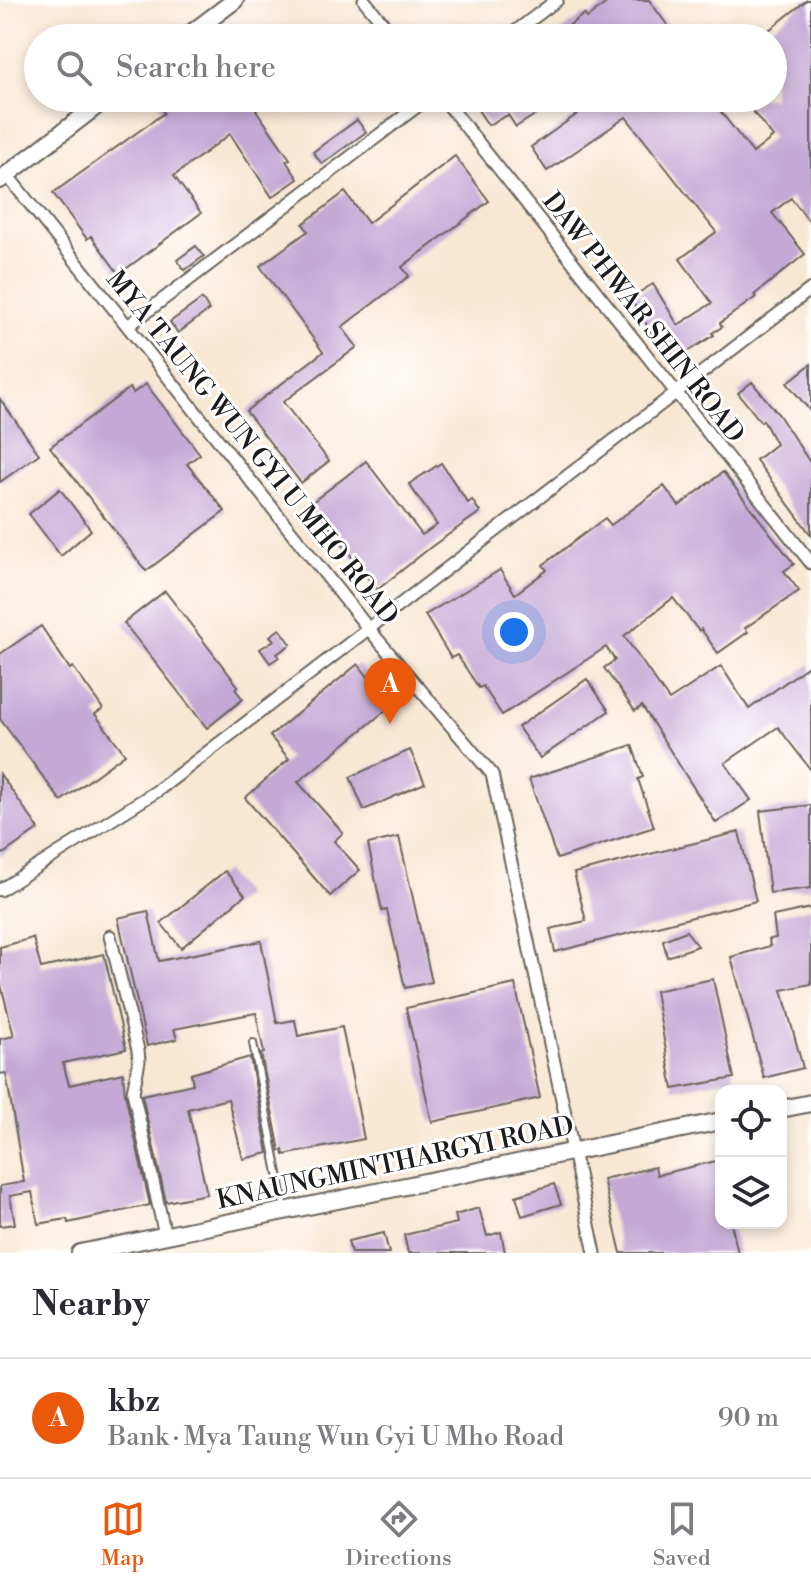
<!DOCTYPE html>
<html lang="en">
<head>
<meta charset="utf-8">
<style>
  :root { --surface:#fff; --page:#f2f2f3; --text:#2b2b33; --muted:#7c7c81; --line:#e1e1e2; --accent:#ea580c }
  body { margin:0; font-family:"Libre Bodoni",serif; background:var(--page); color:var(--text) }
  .controls { position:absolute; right:24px; bottom:24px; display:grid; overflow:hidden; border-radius:16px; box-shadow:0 4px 12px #0003 }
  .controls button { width:72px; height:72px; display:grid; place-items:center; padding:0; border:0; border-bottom:2px solid var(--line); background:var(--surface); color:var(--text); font:40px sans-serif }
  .you { position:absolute; left:514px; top:632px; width:28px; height:28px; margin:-20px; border:6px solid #fff; border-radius:50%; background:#1a73e8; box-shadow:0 0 0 12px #1a73e833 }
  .badge { display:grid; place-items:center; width:52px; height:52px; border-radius:50%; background:var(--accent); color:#fff; font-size:26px; font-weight:700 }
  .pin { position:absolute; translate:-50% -66px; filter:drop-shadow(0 2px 4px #0008) }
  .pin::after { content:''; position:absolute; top:42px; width:28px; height:24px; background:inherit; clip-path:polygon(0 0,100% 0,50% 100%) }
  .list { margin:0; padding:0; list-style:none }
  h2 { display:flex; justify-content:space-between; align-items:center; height:104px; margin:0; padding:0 32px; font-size:34px }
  h2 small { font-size:26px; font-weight:400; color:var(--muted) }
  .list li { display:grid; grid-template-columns:52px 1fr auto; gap:24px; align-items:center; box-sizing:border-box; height:120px; padding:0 32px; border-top:2px solid var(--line) }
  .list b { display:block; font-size:30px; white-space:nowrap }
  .list p { margin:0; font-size:26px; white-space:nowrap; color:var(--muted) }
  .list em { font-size:26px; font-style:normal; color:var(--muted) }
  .icon { flex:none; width:44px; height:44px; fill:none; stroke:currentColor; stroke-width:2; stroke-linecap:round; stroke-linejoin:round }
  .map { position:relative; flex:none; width:811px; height:1253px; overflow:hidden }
  .search { position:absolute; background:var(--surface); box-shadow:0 4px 12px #0003; left:24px; right:24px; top:24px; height:88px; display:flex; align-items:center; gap:20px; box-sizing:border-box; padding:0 28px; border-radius:44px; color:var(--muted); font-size:30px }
  .sheet { height:224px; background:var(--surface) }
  nav { display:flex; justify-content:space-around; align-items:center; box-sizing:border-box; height:112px; border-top:2px solid var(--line); background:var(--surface); font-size:22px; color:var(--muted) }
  nav a { display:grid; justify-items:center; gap:4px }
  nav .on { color:var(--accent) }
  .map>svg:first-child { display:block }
  .building { fill:#c5a8d5 }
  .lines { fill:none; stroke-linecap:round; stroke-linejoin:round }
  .lane-casing { stroke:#69635c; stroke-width:10 }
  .street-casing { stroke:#69635c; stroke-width:15 }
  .secondary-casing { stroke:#69635c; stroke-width:20 }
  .lane { stroke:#fff; stroke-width:6 }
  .street { stroke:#fff; stroke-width:11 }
  .secondary { stroke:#fff; stroke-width:16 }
  .labels { text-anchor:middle; stroke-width:6; stroke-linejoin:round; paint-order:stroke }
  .street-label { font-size:26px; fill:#1c1c1c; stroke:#fff }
</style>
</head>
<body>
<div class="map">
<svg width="811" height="1253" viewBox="0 0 811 1253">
  <rect width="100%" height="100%" fill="#fff"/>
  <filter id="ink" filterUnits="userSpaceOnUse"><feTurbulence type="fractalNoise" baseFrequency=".0125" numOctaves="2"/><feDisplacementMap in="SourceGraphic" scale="16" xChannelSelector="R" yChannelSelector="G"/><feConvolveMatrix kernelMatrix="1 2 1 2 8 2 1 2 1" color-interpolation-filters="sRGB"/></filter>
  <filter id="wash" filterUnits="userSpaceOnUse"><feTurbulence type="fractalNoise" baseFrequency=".006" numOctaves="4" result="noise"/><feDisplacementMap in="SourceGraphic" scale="32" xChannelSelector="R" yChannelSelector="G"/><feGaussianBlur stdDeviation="1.8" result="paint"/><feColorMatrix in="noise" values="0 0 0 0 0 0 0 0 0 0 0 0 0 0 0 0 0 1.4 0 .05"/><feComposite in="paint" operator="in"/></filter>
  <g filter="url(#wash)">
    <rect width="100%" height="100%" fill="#f8e7d3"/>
    <g id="blocks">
      <!-- building -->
      <g class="building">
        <path d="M610 0H649L673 33 666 38H553L584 14 587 18Z"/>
        <path d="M807 0H811V224L791 198 772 213 805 254 754 295 756 297 720 323 722 327 712 333 714 335 676 359 659 332 654 336 630 298 653 284 678 325 712 303 680 259 716 232 626 117 547 171 531 147 600 98H710L753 153 773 137 742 98H773V38H759Z"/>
        <path d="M154 98H274L256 110 290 159 286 161 298 179 272 197 230 134 174 176 201 213 119 274 91 236 87 239 53 193 164 113Z"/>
        <path d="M369 98H398L379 111Z"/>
        <path d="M470 98H561L516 127 508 115 488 125Z"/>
        <path d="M357 120 366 132 322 164 313 152Z"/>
        <path d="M455 156 489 201 402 267 409 276 342 327 357 347 283 402 329 461 301 483 246 411 323 352 260 266 308 231 303 224 345 192 368 223Z"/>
        <path d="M196 246 204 256 185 270 177 260Z"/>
        <path d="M202 299 209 310 178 333 170 322Z"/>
        <path d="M811 364V412L787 383Z"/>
        <path d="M752 382 779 415 811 464V535L756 460 776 444 763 420 761 422 738 393Z"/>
        <path d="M146 384 200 454 187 464 225 511 146 571 50 447 130 388 133 393Z"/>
        <path d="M0 399 39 454 0 482Z"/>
        <path d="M366 461 422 535 437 525 409 484 441 463 468 503 472 500 480 512 431 547 377 590 311 503Z"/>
        <path d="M723 472 794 564 784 571 799 591 745 628 748 632 718 653 701 629 699 631 673 598 624 636 669 700 721 666 749 709 811 664V770L778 727 725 763 751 800 716 823 642 706 635 711 604 668 615 660 606 647 502 715 483 686 479 688 457 655 451 658 425 615 500 570 515 594 547 570 543 565 605 518 611 525 664 486 679 506Z"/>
        <path d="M60 489 91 530 61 556 29 514Z"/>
        <path d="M165 591 238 686 235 689 243 699 207 728 124 623Z"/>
        <path d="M41 626 70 669 73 667 103 709 95 714 125 754 61 801 0 719V654Z"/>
        <path d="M280 629 291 644 277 654 279 657 270 663 260 649 274 640 270 636Z"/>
        <path d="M358 664 391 706 298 782 343 833 334 841 360 870 330 896 245 798 289 759 270 736Z"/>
        <path d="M587 679 609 711 540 758 518 727Z"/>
        <path d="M632 745 643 777 638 779 654 827 557 859 529 779Z"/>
        <path d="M410 750 425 783 364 810 350 777Z"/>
        <path d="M0 774 39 829 0 856Z"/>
        <path d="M811 805V888L770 893 760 811Z"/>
        <path d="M739 832 756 901 555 952 550 929 586 921 574 873Z"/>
        <path d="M399 837 432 982 405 988 387 910 382 911 368 844Z"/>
        <path d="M225 871 245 895 181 948 161 923Z"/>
        <path d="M811 908V984L782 990 803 1068 764 1078 731 957 770 946 769 939 776 938 773 916Z"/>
        <path d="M148 911 159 961 261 941 277 1023 295 1020 298 1036 342 1027 364 1139 284 1155 283 1150 280 1151 261 1054 264 1053 256 1013 174 1029 177 1039 147 1046 118 918Z"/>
        <path d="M686 931 698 946 667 957 663 940Z"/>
        <path d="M33 938 41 968 104 954 126 1049 63 1063 69 1085 123 1073 125 1094 150 1205 68 1223 67 1219 38 1224 32 1192 10 1196 15 1224 0 1226V1186L24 1182 6 1073 0 1074V1039L14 1036 0 981V947Z"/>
        <path d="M713 979 734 1078 673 1089 655 991Z"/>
        <path d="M515 984 540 1098 432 1122 406 1008Z"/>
        <path d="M250 1057 268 1153 243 1159 228 1099 188 1109 207 1194 166 1202 142 1095 193 1084 191 1074Z"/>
        <path d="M716 1161 721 1180V1223H731L738 1253H621L603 1179 655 1167 657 1175Z"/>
        <path d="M554 1184 561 1204 522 1216 516 1196Z"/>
        <path d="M479 1208 487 1236 501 1232 505 1253H408L404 1235 457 1223 455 1215Z"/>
        <path d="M384 1233 389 1253H351L348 1241Z"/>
      </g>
    </g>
  </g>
  <g filter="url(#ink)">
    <use href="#blocks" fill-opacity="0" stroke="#69635c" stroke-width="2"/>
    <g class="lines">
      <!-- lane casing -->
      <g class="lane-casing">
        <path id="lane" d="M253 1043 285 1210"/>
      </g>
      <!-- street casing -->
      <g class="street-casing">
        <g id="street">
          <path d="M364 0 395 38"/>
          <path d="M507 38 557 0"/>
          <path d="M443 98 811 563"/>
          <path d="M7 175 368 628 492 774 595 1253"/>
          <path d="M128 326 428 98"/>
          <path d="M0 890 157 791 811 289"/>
          <path d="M110 936 138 1050 139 1061 133 1092 165 1235"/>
        </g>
      </g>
      <!-- secondary casing -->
      <g class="secondary-casing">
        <g id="secondary">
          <path d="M185 38 235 0"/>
          <path d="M0 180 107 98"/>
          <path d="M781 1109 811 1103"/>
          <path d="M80 1253 721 1121"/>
        </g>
      </g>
      <!-- lane -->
      <use href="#lane" class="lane"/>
      <!-- street -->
      <use href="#street" class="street"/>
      <!-- secondary -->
      <use href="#secondary" class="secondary"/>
    </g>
  </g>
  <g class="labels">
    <!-- street labels -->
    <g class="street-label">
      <text transform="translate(644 317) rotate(52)" y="9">DAW PHWAR SHIN ROAD</text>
      <text transform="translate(253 447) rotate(51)" y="9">MYA TAUNG WUN GYI U MHO ROAD</text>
      <text transform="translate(395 1162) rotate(-12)" y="9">KNAUNGMINTHARGYI ROAD</text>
    </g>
  </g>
</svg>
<div class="controls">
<button><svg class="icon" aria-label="locate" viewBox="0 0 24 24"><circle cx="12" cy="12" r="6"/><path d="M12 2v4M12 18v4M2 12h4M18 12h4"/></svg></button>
<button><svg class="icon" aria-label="layers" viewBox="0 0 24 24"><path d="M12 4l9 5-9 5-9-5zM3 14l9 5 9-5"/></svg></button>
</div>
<div class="you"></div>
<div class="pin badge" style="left:390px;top:724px">A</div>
<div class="search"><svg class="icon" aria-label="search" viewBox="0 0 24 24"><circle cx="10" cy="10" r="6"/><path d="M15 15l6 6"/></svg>Search here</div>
</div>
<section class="sheet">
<h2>Nearby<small></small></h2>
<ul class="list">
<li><span class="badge">A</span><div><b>kbz</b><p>Bank · Mya Taung Wun Gyi U Mho Road</p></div><em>90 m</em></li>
</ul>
</section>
<nav>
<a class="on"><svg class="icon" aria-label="map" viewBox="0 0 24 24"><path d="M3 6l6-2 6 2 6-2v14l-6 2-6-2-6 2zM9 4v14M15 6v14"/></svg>Map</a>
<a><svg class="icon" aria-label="directions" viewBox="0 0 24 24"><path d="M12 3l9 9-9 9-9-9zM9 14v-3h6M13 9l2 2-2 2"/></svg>Directions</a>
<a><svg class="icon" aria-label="saved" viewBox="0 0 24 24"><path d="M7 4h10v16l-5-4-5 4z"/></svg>Saved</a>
</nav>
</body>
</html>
